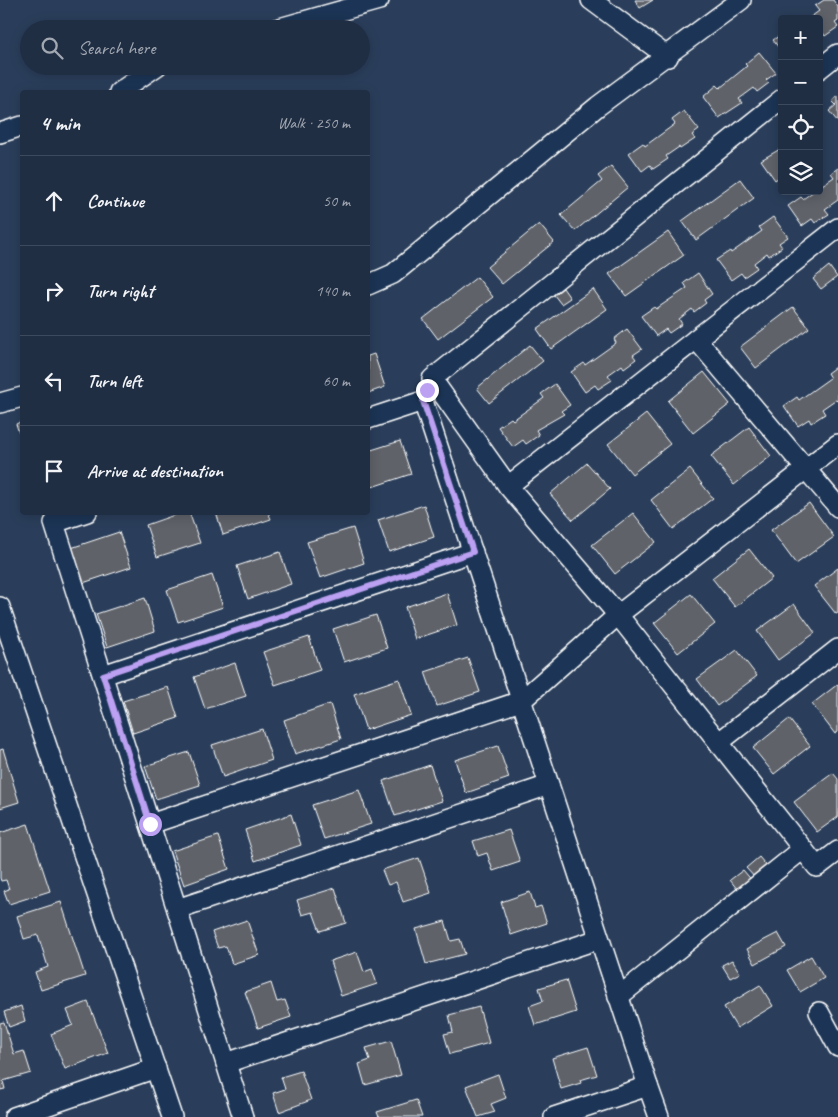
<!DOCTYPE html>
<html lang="en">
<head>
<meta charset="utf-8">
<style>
  :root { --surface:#202e44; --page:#28364b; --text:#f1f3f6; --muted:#a2a8b2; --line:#3d4a5d }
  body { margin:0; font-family:Caveat,sans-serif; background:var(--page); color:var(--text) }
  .controls { position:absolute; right:15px; top:15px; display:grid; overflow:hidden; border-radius:5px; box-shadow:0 2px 12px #0003 }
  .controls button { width:45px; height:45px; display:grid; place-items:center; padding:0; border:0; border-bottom:1px solid var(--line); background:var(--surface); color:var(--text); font:25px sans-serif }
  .stop { position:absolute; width:15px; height:15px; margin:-11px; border:4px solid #bca0f2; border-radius:50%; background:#fff }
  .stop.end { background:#bca0f2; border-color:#fff; box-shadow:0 1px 5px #0008 }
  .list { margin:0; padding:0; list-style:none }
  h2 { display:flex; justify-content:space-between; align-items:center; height:65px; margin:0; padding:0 20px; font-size:21px }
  h2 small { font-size:16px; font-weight:400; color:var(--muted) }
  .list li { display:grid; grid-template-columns:32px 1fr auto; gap:15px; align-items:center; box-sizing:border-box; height:90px; padding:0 20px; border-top:1px solid var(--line) }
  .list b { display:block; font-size:19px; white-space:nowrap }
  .list em { font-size:16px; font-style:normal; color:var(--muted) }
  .icon { flex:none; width:28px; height:28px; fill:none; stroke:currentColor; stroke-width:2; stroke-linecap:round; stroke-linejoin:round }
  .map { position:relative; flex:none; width:838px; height:1117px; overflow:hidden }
  .search { position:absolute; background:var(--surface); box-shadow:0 2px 12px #0003; left:20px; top:20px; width:350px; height:55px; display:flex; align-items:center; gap:12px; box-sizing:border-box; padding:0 18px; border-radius:28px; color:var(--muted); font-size:19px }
  .panel { position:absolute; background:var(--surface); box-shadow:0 2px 12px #0003; left:20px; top:90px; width:350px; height:425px; border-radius:5px }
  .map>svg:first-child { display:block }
  .building { fill:#5e6269; stroke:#fff }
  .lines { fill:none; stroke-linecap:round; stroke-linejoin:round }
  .minor-casing { stroke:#fff; stroke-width:22 }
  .minor { stroke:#1d3557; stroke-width:19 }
  .route { stroke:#bca0f2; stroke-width:6 }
</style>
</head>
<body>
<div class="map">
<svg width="838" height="1117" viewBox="0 0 838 1117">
  <rect width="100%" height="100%" fill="#2a3e5b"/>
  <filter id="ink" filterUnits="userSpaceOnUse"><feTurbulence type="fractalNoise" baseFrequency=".02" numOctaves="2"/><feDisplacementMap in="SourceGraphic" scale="10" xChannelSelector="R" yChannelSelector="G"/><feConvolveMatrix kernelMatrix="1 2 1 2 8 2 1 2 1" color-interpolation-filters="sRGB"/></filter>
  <g filter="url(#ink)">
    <!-- building -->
    <g class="building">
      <path d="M635 0H653L640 8Z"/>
      <path d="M824 0H833L838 7V21L835 23 838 27 825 36 823 33 819 36V19H808L819 11 815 6Z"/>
      <path d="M782 34V52L773 40Z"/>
      <path d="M759 52 776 73 766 80 769 83 757 92 754 88 739 99 742 103 719 118 703 97 717 85 720 88 747 66 745 64Z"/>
      <path d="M838 96V122L829 111 836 105 832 101Z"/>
      <path d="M684 111 699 130 692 135 695 139 680 149 679 147 666 156 668 159 653 169 650 165 642 171 629 153 643 143 645 146 675 124 672 120Z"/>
      <path d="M782 148V175L775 180 761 160Z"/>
      <path d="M611 166 628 187 575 231 561 215 602 181 598 176Z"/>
      <path d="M838 168V200L825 209 829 214 815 223 812 219 802 226 788 206 801 197 803 199 814 191H819V187L834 177 831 173Z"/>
      <path d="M740 179 754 198 696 240 682 221Z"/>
      <path d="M773 217 788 237 779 243 782 247 769 256 767 253 754 263 757 268 744 277 741 273 731 280 716 260 730 251 731 253 762 231 759 227Z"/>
      <path d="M539 224 554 242 502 284 487 267Z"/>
      <path d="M668 232 684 255 626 296 609 274Z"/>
      <path d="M829 266 837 277 821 289 813 279Z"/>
      <path d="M698 273 712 294 704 300 706 303 694 312 692 309 679 319 682 324 669 333 666 329 656 336 641 316 654 307 656 309 687 288 684 283Z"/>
      <path d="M477 277 493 297 438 339 423 319Z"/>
      <path d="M563 288 570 298 561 304 554 295Z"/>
      <path d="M593 289 607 309 551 349 537 329Z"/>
      <path d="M793 307 809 328 756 368 740 347Z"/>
      <path d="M627 329 642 349 633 355 636 359 624 368 622 365 608 375 612 380 598 389 595 385 585 392 571 372 584 363 585 365 616 343 614 339Z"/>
      <path d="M530 345 543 361 489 403 477 388Z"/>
      <path d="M374 354 385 387 368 393V356Z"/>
      <path d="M838 365V401L835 400 822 409 825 414 811 423 809 419 798 426 784 406 797 397 799 400 830 378 827 373Z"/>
      <path d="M704 372 730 404 693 433 668 401Z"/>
      <path d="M555 384 570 405 561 411 564 414 536 430 539 435 526 444 523 440 513 447 498 427 511 418 513 420 544 398 541 394Z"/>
      <path d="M646 414 670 444 632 474 608 444Z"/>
      <path d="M22 421V432L19 433 16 424Z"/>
      <path d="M749 427 771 456 734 485 711 456Z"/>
      <path d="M400 441 411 474 369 488 368 451Z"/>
      <path d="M587 463 610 489 573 520 550 494Z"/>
      <path d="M690 469 713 498 673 529 651 500Z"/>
      <path d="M809 503 834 537 796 564 771 530Z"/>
      <path d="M424 505 434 537 389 552 378 520Z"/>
      <path d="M183 512H189L200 543 157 557 146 525Z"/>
      <path d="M216 512H268L271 519 223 535Z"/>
      <path d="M633 513 656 542 615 574 592 545Z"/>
      <path d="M353 528 364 563 320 578 307 542Z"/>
      <path d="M119 532 131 567 83 583 71 548Z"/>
      <path d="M749 549 772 578 735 607 712 578Z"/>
      <path d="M280 552 291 584 248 599 237 566Z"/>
      <path d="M838 568V613L836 614 814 586Z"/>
      <path d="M212 575 223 607 178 622 167 590Z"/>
      <path d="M447 593 457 625 415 639 405 607Z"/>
      <path d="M691 594 715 624 678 653 654 623Z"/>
      <path d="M145 598 155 631 107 647 96 614Z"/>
      <path d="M794 604 815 633 778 660 757 631Z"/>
      <path d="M376 615 387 648 344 662 333 629Z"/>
      <path d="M309 637 320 670 275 685 263 652Z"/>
      <path d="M737 650 757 676 717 706 697 679Z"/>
      <path d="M468 658 480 692 437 706 425 672Z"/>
      <path d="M235 663 246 696 205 709 194 677Z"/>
      <path d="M399 679 411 715 366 730 354 694Z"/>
      <path d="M838 684V732L835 734 812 704Z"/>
      <path d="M168 687 178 718 133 733 123 701Z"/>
      <path d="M330 704 341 739 295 754 284 720Z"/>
      <path d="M789 719 810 746 774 774 753 748Z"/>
      <path d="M262 729 272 760 223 777 212 745Z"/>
      <path d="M498 746 509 778 466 793 455 760Z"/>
      <path d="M3 749 19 802 0 808V750Z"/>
      <path d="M189 752 200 785 156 799 145 766Z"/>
      <path d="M430 765 442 801 395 816 383 781Z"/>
      <path d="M833 773 838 779V817L817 832 794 802Z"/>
      <path d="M359 790 371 824 324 839 312 805Z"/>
      <path d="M291 814 301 845 255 861 245 830Z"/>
      <path d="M28 824 50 891 9 904 4 891 9 889 6 880 1 881 0 878V833Z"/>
      <path d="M509 830 520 862 493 871 487 853 478 856 473 841Z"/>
      <path d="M218 836 229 869 184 885 172 851Z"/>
      <path d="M759 857 770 870 757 880 746 868Z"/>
      <path d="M419 858 431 893 403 902 396 882 388 885 382 870Z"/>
      <path d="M743 870 754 883 741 894 730 880Z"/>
      <path d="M335 888 346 923 320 931 313 912 302 915 297 900Z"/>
      <path d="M530 892 535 908 541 906 547 923 511 935 501 902Z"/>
      <path d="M61 902 85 976 41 990 35 972 48 967 38 935 24 939 17 916Z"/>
      <path d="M247 920 259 955 232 964 226 946 218 948 212 932Z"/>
      <path d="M445 921 451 941 460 939 465 954 426 964 416 929Z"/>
      <path d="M778 933 786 947 755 964 747 949Z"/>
      <path d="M357 952 364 972 372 969 377 984 341 996 330 961Z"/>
      <path d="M811 956 824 978 800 992 787 970Z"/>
      <path d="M732 960 740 973 730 978 722 965Z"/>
      <path d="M566 980 576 1012 535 1025 529 1006 543 1001 539 988Z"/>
      <path d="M271 983 277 1002 285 1000 291 1017 258 1028 245 992Z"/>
      <path d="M760 985 773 1006 737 1028 724 1007Z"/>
      <path d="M88 1002 108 1053 65 1069 51 1034 73 1025 67 1010Z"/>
      <path d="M21 1006 25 1021 9 1027 4 1012Z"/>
      <path d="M479 1007 489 1043 450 1054 444 1034 453 1032 449 1015Z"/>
      <path d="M4 1022 14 1054 24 1051 31 1073 3 1081 5 1089 0 1090V1023Z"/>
      <path d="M391 1041 401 1075 365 1085 359 1064 370 1060 366 1048Z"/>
      <path d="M588 1047 597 1075 580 1080 581 1083 561 1089 552 1058Z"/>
      <path d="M301 1071 311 1100 279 1112 273 1093 285 1089 281 1077Z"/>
      <path d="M498 1074 506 1098 491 1104 495 1112 478 1117 466 1086Z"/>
      <path d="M416 1100 422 1117H379L377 1112Z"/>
    </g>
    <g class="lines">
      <!-- minor casing -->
      <g class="minor-casing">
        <g id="minor">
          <path d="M591 0 668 57"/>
          <path d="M276 29 379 0"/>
          <path d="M819 69 838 54"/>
          <path d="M119 92 157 66"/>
          <path d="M782 99 432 379 508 486 618 615 817 867 838 851"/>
          <path d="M0 133 22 126"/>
          <path d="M368 285 393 274 598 106 741 0"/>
          <path d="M696 339 838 507"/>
          <path d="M0 403 22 397"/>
          <path d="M368 419 423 401 648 1086 554 1117"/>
          <path d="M508 486 838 228"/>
          <path d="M87 512 54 523 243 1117"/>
          <path d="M0 607 172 1117"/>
          <path d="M103 675 473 552"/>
          <path d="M718 743 838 649"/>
          <path d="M150 824 521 701 618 615 838 444"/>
          <path d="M177 909 549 785"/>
          <path d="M618 997 803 849"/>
          <path d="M819 1012 838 1047"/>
          <path d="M226 1063 599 939"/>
          <path d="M648 1086 659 1117"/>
          <path d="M14 1117 156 1068"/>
        </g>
      </g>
      <!-- minor -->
      <use href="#minor" class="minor"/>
    </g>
  </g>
  <g class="lines" filter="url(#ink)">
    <!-- route -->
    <path class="route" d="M150 824 103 675 473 552 423 401 427 390"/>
  </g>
</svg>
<div class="controls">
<button>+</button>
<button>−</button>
<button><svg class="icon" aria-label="locate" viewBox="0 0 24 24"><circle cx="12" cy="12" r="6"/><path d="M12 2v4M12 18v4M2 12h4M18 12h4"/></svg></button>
<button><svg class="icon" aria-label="layers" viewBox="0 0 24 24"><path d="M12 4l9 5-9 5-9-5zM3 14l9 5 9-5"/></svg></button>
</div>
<div class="stop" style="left:150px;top:824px"></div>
<div class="stop end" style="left:427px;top:390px"></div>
<div class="search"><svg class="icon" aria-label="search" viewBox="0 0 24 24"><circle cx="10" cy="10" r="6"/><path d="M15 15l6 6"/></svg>Search here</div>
<section class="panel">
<h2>4 min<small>Walk · 250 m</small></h2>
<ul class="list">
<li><svg class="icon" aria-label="ahead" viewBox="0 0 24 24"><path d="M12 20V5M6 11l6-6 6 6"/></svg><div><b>Continue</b></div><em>50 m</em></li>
<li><svg class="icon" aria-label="right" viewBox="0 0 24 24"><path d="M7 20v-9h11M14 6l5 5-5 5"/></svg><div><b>Turn right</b></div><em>140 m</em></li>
<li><svg class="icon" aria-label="left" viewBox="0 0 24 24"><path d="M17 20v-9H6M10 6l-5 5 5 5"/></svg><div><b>Turn left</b></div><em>60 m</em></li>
<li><svg class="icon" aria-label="arrive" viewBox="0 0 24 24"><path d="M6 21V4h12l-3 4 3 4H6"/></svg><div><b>Arrive at destination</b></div></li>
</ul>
</section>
</div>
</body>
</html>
